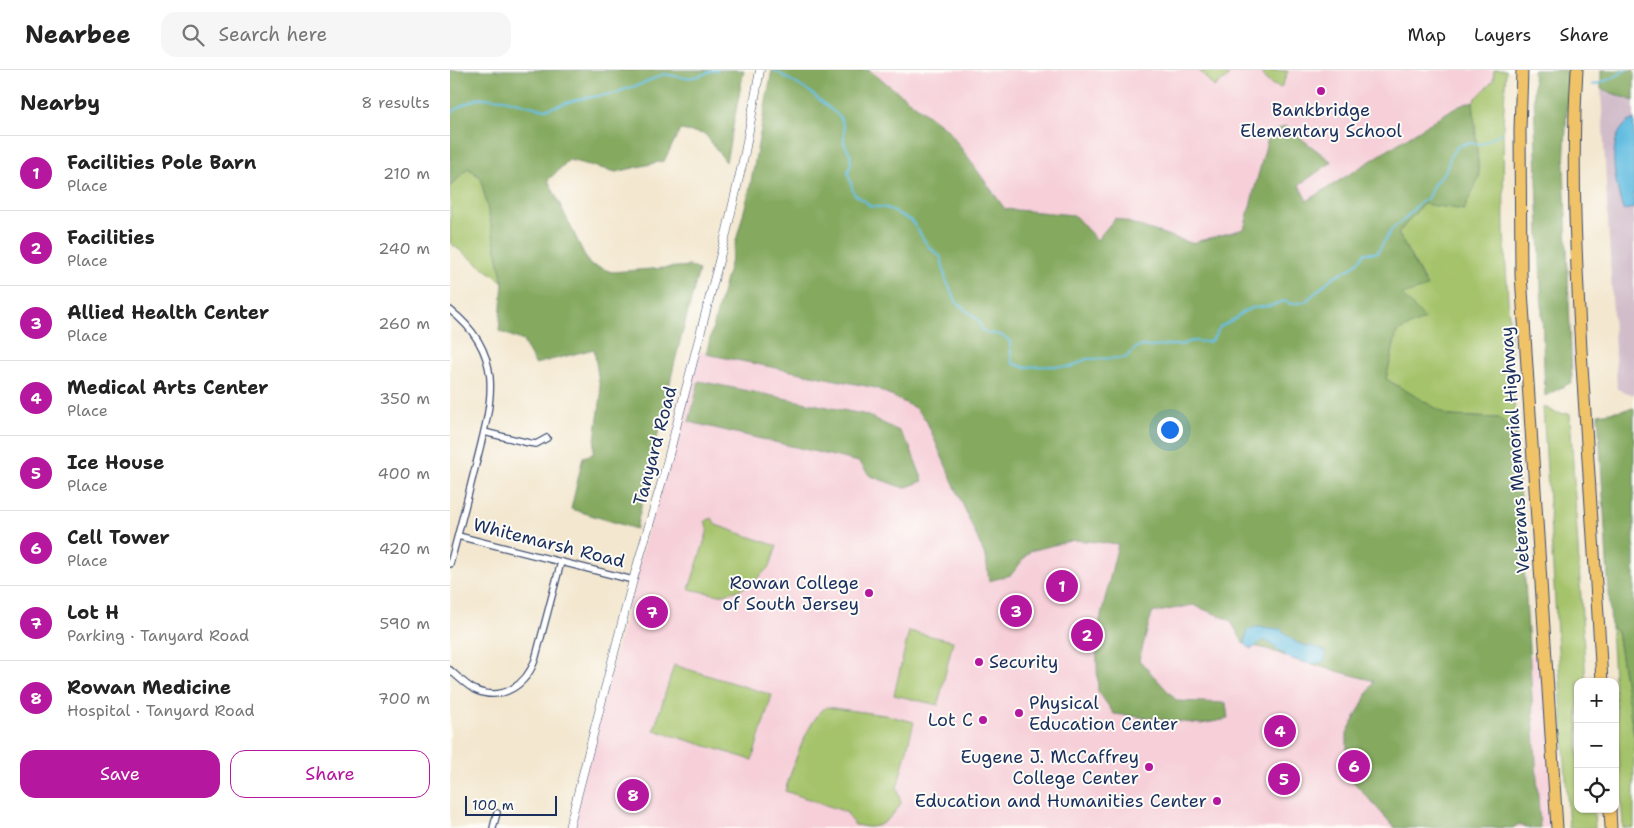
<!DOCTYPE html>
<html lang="en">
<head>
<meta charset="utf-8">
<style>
  :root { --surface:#fff; --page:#f6f6f6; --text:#222; --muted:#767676; --line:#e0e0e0; --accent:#b5179e }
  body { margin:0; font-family:"Shantell Sans",sans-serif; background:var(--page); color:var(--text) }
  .controls { position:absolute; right:15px; bottom:15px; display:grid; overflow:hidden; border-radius:10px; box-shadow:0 1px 4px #0004 }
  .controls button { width:45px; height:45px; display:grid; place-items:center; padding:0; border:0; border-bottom:1px solid var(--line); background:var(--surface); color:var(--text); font:25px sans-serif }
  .scale { position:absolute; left:15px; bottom:12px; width:92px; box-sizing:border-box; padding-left:5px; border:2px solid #1b2f5e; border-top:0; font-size:14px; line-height:18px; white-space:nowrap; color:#1b2f5e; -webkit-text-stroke:4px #fdfcf7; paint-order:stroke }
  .you { position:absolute; left:719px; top:359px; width:18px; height:18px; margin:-12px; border:4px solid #fff; border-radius:50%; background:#1a73e8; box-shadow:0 0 0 8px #1a73e833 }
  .badge { display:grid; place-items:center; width:32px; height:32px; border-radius:50%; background:var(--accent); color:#fff; font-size:16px; font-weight:700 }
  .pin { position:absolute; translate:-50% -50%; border:2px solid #fff; box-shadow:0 1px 5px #0006 }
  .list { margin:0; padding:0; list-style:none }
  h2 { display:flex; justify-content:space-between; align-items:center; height:65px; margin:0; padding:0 20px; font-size:21px }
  h2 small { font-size:16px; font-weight:400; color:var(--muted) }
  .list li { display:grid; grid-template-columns:32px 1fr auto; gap:15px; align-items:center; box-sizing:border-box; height:75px; padding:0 20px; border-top:1px solid var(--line) }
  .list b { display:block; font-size:19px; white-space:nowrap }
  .list p { margin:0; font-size:16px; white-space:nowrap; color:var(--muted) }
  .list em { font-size:16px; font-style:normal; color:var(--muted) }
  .actions { display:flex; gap:10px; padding:15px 20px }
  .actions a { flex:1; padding:11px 0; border:1px solid var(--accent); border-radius:15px; text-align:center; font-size:18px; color:var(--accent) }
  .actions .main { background:var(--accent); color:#fff }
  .icon { flex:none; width:28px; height:28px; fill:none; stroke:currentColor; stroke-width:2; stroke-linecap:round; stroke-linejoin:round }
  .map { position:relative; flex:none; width:1184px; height:758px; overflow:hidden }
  header { display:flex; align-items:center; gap:30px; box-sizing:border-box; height:70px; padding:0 25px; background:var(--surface); border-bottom:1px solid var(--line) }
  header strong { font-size:24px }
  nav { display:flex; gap:28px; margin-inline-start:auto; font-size:18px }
  .search { width:350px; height:45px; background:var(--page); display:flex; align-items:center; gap:12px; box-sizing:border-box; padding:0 18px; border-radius:15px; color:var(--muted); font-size:19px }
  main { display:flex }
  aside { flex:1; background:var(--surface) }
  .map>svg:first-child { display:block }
  .built { fill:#f6cfd8 }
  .industrial { fill:#d1bdca }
  .green { fill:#a5c36a; stroke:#607964 }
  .forest { fill:#84a95e; stroke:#506c5e }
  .water { fill:#64bde1; stroke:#4076a0 }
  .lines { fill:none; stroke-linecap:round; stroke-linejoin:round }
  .stream { stroke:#64bde1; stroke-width:2 }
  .minor-casing { stroke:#3b4b6f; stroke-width:8 }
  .tertiary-casing { stroke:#3b4b6f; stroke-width:9 }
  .motorway-casing { stroke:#3b4b6f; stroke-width:13 }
  .minor { stroke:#fff; stroke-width:5.5 }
  .tertiary { stroke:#fff; stroke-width:8 }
  .motorway { stroke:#f1c369; stroke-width:11 }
  .poi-dot { fill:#b5179e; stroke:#fdfcf7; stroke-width:2 }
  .labels { text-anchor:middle; stroke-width:4; stroke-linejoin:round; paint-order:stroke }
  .poi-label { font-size:18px; fill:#1b2f5e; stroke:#fdfcf7; text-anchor:end }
  .street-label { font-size:18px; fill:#1b2f5e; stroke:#fdfcf7 }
</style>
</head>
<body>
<header>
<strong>Nearbee</strong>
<div class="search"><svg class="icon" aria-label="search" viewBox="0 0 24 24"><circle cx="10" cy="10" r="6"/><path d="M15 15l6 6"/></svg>Search here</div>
<nav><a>Map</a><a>Layers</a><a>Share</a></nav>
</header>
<main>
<aside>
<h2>Nearby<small>8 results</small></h2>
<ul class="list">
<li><span class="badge">1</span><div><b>Facilities Pole Barn</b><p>Place</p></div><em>210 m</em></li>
<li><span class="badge">2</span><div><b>Facilities</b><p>Place</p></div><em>240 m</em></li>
<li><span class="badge">3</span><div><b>Allied Health Center</b><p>Place</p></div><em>260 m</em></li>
<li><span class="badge">4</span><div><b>Medical Arts Center</b><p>Place</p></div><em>350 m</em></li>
<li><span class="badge">5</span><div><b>Ice House</b><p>Place</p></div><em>400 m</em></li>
<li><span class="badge">6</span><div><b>Cell Tower</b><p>Place</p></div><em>420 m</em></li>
<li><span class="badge">7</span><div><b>Lot H</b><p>Parking · Tanyard Road</p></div><em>590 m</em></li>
<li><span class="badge">8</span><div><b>Rowan Medicine</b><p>Hospital · Tanyard Road</p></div><em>700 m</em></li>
</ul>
<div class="actions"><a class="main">Save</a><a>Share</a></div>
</aside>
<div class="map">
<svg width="1184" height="758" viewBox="0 0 1184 758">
  <rect width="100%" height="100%" fill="#fdfcf7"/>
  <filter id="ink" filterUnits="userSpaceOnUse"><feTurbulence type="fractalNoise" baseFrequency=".02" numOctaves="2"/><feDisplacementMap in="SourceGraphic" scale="10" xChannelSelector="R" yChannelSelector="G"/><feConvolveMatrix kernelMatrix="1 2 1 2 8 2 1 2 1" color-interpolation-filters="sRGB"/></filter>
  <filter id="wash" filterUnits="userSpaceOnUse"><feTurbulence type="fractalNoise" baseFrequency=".0096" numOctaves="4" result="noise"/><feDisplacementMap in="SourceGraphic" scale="20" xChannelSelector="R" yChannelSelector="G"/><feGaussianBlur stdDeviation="1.12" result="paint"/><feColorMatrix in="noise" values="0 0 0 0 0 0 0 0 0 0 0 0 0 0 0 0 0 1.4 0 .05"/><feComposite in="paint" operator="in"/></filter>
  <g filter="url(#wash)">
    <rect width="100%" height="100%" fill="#f3e7cf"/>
    <!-- built -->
    <g class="built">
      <path d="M419 0H749L764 17 778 7 779 0H1044L1043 11 1023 31 1004 38 857 131 849 115 882 92 819 64 794 159 741 173 665 148 647 170 624 145 555 139 498 60Z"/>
      <path d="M245 280 426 318 465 338 476 350 536 488 540 511 561 505 580 481 624 470 668 473 646 567 664 644 776 633 727 632 688 590 702 543 743 535 780 550 933 566 1097 587 1107 758H120Z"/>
    </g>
    <!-- industrial -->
    <path class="industrial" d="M1151 19 1184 31V325L1167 319Z"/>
    <!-- green -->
    <g class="green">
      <path d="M749 0H779L778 7 764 17Z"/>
      <path d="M812 0 838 1 831 18 821 14 815 9 812 2Z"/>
      <path d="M1044 0H1056L1053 56 1054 163 1066 364 1049 348 999 346 936 309 947 261 952 225 977 216 948 163 973 134 1029 107 1023 31 1043 11Z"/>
      <path d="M18 98 31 108 53 212 0 173V117Z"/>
      <path d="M1093 336 1106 343 1120 344 1136 612H1128V739H1144L1145 758H1119Z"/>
      <path d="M262 448 266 455 327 476 320 496 305 511 289 520 269 525 239 519 258 460 255 451Z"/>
      <path d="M1161 557 1167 562 1184 666V758H1173Z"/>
      <path d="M459 561 503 571 488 635 444 625Z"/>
      <path d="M224 595 322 625 302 690 204 660Z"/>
      <path d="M376 637 435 645 464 652 447 718 451 733C445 743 435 756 421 757 416 758 410 755 405 755L396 742 335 721C343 697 356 652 376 637Z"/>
    </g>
    <!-- forest -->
    <g class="forest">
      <path d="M0 0H294L276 92 255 64 230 60 214 91 166 102 119 90 98 110 139 194 162 202 240 196 249 200 225 291 186 459 121 439 133 387 143 384 151 326 144 279 85 294 73 271 49 261 53 212 31 108 18 98 0 117Z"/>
      <path d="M322 0H419L498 60 555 139 624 145 647 170 665 148 741 173 794 159 819 64 835 56 882 92 849 115 857 131 1004 38 1023 31 1029 107 1014 140 973 134 948 163 977 217 952 225 975 249 947 262 936 309 999 346 1049 348 1066 364 1090 758H1076L1069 754 1063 758H945L901 709 912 693 897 692V663L924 611 846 590 817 579 794 574 780 550 743 535 702 543 689 590 727 631 776 633 778 649 751 654 664 644 648 621 646 567 668 474 624 470 580 481 561 505 539 511 536 488 476 350 465 338 426 318 256 284 299 122Z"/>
      <path d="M1083 0H1119L1114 96 1122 312 1095 326Z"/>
      <path d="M1151 0H1184V31L1151 19Z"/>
      <path d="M249 311 417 345 449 361 459 375 473 411 454 418 420 406 409 392 239 352Z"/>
      <path d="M1184 338V666L1167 562 1161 557 1148 344Z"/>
    </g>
    <!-- water -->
    <g class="water">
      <path d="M1184 49V138L1173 140C1166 116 1152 62 1184 49Z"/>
      <path d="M807 557 830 559 845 572 856 576 869 578 876 582 875 590 873 592 860 594 839 588 815 570C808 571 807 578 800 579L795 573 797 560Z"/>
    </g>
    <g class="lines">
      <!-- stream -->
      <g class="stream">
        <path d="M324 0 360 22 390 47 394 58V73L400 84 401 93 398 103 404 124 415 131 420 136 437 138 462 151 478 176 491 187 496 210 507 233 528 250 532 260 537 263 551 265 560 271 562 293 573 297 604 296 621 297 636 289 675 288 687 277 691 276 701 277 716 275H731L742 271 758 272 762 270 770 257 785 249 793 242 802 238 820 236 834 231 841 234 855 232 883 207 901 198 907 193 915 183H927L942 159 955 149 968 134 977 129 984 114 996 100 1001 85 1007 77 1017 73 1032 74 1051 63"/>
        <path d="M1143 15 1161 9 1176 0"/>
        <path d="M0 44 12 35 29 28 54 29 88 38 97 39 129 29 167 23 175 19 189 15 214 4 236 8 249 6 261 1 268 0"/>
      </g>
    </g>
  </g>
  <g filter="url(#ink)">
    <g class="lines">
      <!-- minor casing -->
      <g class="minor-casing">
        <g id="minor">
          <path d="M0 240C59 286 40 337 25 398 17 430 9 462 0 494"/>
          <path d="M34 362 79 373 86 374 97 368"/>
          <path d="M8 466 183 510"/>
          <path d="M0 600C8 607 16 615 25 620 52 632 76 615 85 590L111 492"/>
          <path d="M43 758 47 743"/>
        </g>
      </g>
      <!-- tertiary casing -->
      <g class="tertiary-casing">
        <path id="tertiary" d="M119 758 183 510 214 404 277 160 295 82 310 0"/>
      </g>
      <!-- motorway casing -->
      <g class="motorway-casing">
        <g id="motorway">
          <path d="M1072 0 1070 60 1071 205 1107 758"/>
          <path d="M1127 0C1121 93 1126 186 1131 280 1138 390 1146 501 1152 612"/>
          <path d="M1160 739 1161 758"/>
        </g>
      </g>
      <!-- minor -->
      <use href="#minor" class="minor"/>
      <!-- tertiary -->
      <use href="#tertiary" class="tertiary"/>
      <!-- motorway -->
      <use href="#motorway" class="motorway"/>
    </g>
  </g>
  <!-- markers -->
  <g class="poi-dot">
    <circle cx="871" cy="21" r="5"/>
    <circle cx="419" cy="523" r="5"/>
    <circle cx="529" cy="592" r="5"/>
    <circle cx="569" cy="643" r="5"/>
    <circle cx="533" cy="650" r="5"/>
    <circle cx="699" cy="697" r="5"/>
    <circle cx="767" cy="731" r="5"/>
  </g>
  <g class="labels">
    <!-- poi labels -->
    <g class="poi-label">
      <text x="871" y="46" text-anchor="middle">Bankbridge<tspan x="871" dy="21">Elementary School</tspan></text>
      <text x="409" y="519">Rowan College<tspan x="409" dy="21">of South Jersey</tspan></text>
      <text x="539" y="598" text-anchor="start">Security</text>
      <text x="579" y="639" text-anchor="start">Physical<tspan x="579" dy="21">Education Center</tspan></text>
      <text x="523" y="656">Lot C</text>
      <text x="689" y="693">Eugene J. McCaffrey<tspan x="689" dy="21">College Center</tspan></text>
      <text x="757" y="737">Education and Humanities Center</text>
    </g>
    <!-- street labels -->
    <g class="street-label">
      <text transform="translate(205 376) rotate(-75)" y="6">Tanyard Road</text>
      <text transform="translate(1065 380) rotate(-94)" y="6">Veterans Memorial Highway</text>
      <text transform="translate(99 473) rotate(14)" y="6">Whitemarsh Road</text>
    </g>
  </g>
</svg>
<div class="controls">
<button>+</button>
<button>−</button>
<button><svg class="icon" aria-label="locate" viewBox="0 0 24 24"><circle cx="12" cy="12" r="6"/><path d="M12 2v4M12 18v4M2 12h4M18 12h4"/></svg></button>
</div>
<div class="scale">100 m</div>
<div class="you"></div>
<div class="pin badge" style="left:612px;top:516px">1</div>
<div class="pin badge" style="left:637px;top:565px">2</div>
<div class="pin badge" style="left:566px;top:541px">3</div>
<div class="pin badge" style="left:830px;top:661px">4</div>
<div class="pin badge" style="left:834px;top:709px">5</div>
<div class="pin badge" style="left:904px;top:696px">6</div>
<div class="pin badge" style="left:202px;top:542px">7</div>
<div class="pin badge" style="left:183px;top:725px">8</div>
</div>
</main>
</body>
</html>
